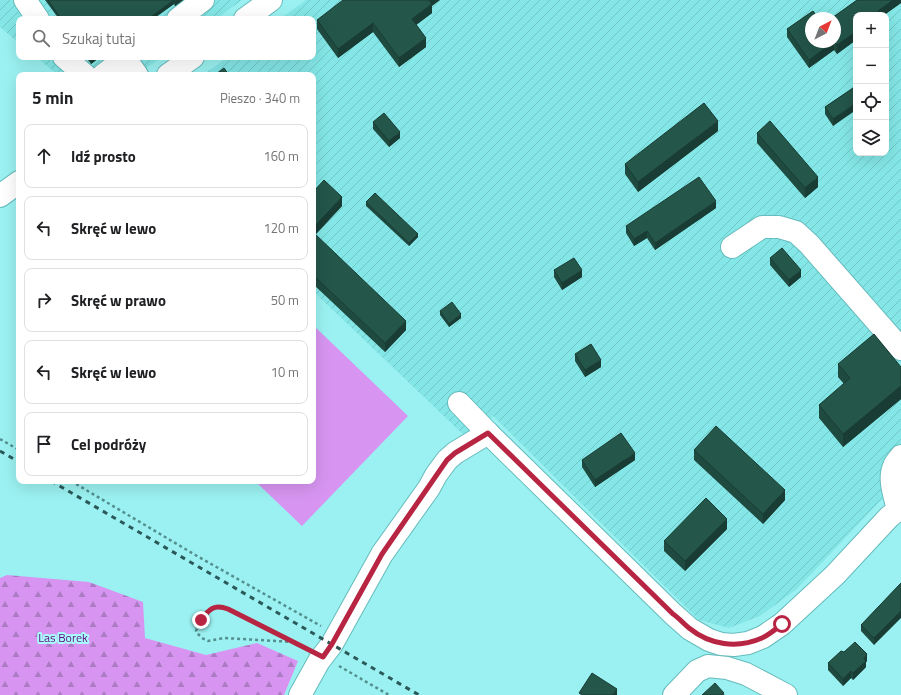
<!DOCTYPE html>
<html lang="pl">
<head>
<meta charset="utf-8">
<style>
  :root { --surface:#fff; --page:#f2f2f2; --text:#202124; --muted:#757577; --line:#e0e0e0 }
  body { margin:0; font-family:"Titillium Web",sans-serif; background:var(--page); color:var(--text) }
  .controls { position:absolute; right:12px; top:12px; display:grid; overflow:hidden; border-radius:8px; box-shadow:0 4px 16px #0002 }
  .controls button { width:36px; height:36px; display:grid; place-items:center; padding:0; border:0; border-bottom:1px solid var(--line); background:var(--surface); color:var(--text); font:20px sans-serif }
  .compass { position:absolute; left:805px; top:12px; width:36px; height:36px; border-radius:50%; background:var(--surface); box-shadow:0 4px 16px #0002; rotate:42deg }
  .stop { position:absolute; width:12px; height:12px; margin:-9px; border:3px solid #b72542; border-radius:50%; background:#fff }
  .stop.end { background:#b72542; border-color:#fff; box-shadow:0 1px 4px #0008 }
  .list { margin:0; padding:0; list-style:none }
  h2 { display:flex; justify-content:space-between; align-items:center; height:52px; margin:0; padding:0 16px; font-size:17px }
  h2 small { font-size:13px; font-weight:400; color:var(--muted) }
  .list li { display:grid; grid-template-columns:26px 1fr auto; gap:12px; align-items:center; box-sizing:border-box; height:64px; margin:0 8px 8px; padding:0 8px; border:1px solid var(--line); border-radius:8px }
  .list b { display:block; font-size:15px; white-space:nowrap }
  .list em { font-size:13px; font-style:normal; color:var(--muted) }
  .icon { flex:none; width:22px; height:22px; fill:none; stroke:currentColor; stroke-width:2; stroke-linecap:round; stroke-linejoin:round }
  .map { position:relative; flex:none; width:901px; height:695px; overflow:hidden }
  .search { position:absolute; background:var(--surface); box-shadow:0 4px 16px #0002; left:16px; top:16px; width:300px; height:44px; display:flex; align-items:center; gap:10px; box-sizing:border-box; padding:0 14px; border-radius:8px; color:var(--muted); font-size:15px }
  .panel { position:absolute; background:var(--surface); box-shadow:0 4px 16px #0002; left:16px; top:72px; width:300px; height:412px; border-radius:8px }
  .map>svg:first-child { display:block }
  .industrial { fill:url(#industrial-furrows); fill-rule:evenodd }
  .forest { fill:url(#forest-firs) }
  .park { fill:#d795f1 }
  .lines { fill:none; stroke-linecap:round; stroke-linejoin:round }
  .minor-casing { stroke:#66bbbc; stroke-width:24 }
  .path { stroke:#538f8f; stroke-width:2.5; stroke-dasharray:3 3; stroke-linecap:butt }
  .minor { stroke:#fff; stroke-width:22 }
  .rail { stroke:#2b5858; stroke-width:3; stroke-dasharray:5 5; stroke-linecap:butt }
  .wall { fill:#1f4a40 }
  .shaded-wall { fill:#193c34 }
  .building { fill:#24564a; stroke:#193c34 }
  .route { stroke:#b72542; stroke-width:5 }
  .labels { text-anchor:middle; stroke-width:4; stroke-linejoin:round; paint-order:stroke }
  .park-label { font-size:12px; fill:#661181; stroke:#a8feff }
</style>
</head>
<body>
<div class="map">
<svg width="901" height="695" viewBox="0 0 901 695">
  <defs>
    <pattern id="industrial-furrows" width="10" height="10" patternUnits="userSpaceOnUse"><rect width="10" height="10" fill="#84e6e6"/><path d="M-1 1l2-2M0 10L10 0M9 11l2-2" fill="none" stroke="#71c6c6"/></pattern>
    <pattern id="forest-firs" width="22" height="20" patternUnits="userSpaceOnUse"><rect width="22" height="20" fill="#d795f1"/><path d="M5 1l3.5 6h-7zM16 11l3.5 6h-7z" fill="#ad7bc4"/></pattern>
  </defs>
  <rect width="100%" height="100%" fill="#9bf1f1"/>
  <!-- industrial -->
  <g class="industrial">
    <path d="M0 0H242L216 19H19V43L0 27Z"/>
    <path d="M306 0H901V479L797 589 760 616 729 628 699 620 493 416 470 441 313 291V75H203L228 57H313V19H280ZM856 15H886V153H856ZM811 18H835V42H811Z"/>
    <path d="M36 57H162L136 75H58Z"/>
  </g>
  <!-- forest -->
  <path class="forest" d="M7 575 89 582 143 602 145 638 206 655 257 643 298 661 284 695H0V578Z"/>
  <!-- park -->
  <path class="park" d="M313 325 408 416 302 526 255 481H313Z"/>
  <g class="lines">
    <!-- minor casing -->
    <g class="minor-casing">
      <g id="minor">
        <path d="M25 0 38 19"/>
        <path d="M178 19 203 0"/>
        <path d="M245 19 271 0"/>
        <path d="M64 57 85 75"/>
        <path d="M125 58 137 75"/>
        <path d="M103 75 127 57"/>
        <path d="M168 75 193 57"/>
        <path d="M0 196 19 182"/>
        <path d="M732 247 762 227H779L796 232 809 244 901 349"/>
        <path d="M459 403 488 433 673 614 690 629 709 640 721 644 734 645 748 643 763 637 782 624 835 575 889 517 898 510 901 509"/>
        <path d="M898 510C895 496 888 480 894 466 895 463 899 459 901 456"/>
        <path d="M300 695 319 661 332 644 382 554 429 488 436 475 447 460 455 453 488 433"/>
        <path d="M674 695 697 671 708 666 727 668 746 674 786 695"/>
      </g>
    </g>
    <!-- path -->
    <g class="path">
      <path d="M0 439 19 450"/>
      <path d="M71 481 197 556 321 626"/>
      <path d="M294 642 224 638 208 641 202 638 198 634 196 631C199 623 205 610 215 607 219 606 224 608 228 609L306 649"/>
      <path d="M339 666 389 695"/>
    </g>
    <!-- minor -->
    <use href="#minor" class="minor"/>
    <!-- rail -->
    <g class="rail">
      <path d="M0 451 19 462"/>
      <path d="M51 481 419 695"/>
    </g>
  </g>
  <!-- wall -->
  <g class="wall">
    <path d="M45 0H183L175 6 174 4 153 19H59Z"/>
    <path d="M857 0H901V3L884 15H856V40L837 54 834 50 809 68 787 37V29L813 11 818 18H811V42H835V18H832Z"/>
    <path d="M432 6V13L416 25 426 47 399 67 373 32 338 58 317 29V20Z"/>
    <path d="M86 57H100L91 64Z"/>
    <path d="M856 86 833 126 825 114V107Z"/>
    <path d="M373 122 400 138 389 147 373 129Z"/>
    <path d="M718 131 638 192 625 174V164Z"/>
    <path d="M757 133 818 187 805 198 757 143Z"/>
    <path d="M313 192 342 206 315 235 406 330 385 352 313 284Z"/>
    <path d="M366 202 418 237 409 246 366 206Z"/>
    <path d="M716 208 655 250 647 238 634 246 626 233V226Z"/>
    <path d="M770 258 801 277 789 287 770 265Z"/>
    <path d="M554 270 582 277 562 290 554 277Z"/>
    <path d="M440 311 461 318 449 327 440 315Z"/>
    <path d="M575 354 601 367 585 377 575 361Z"/>
    <path d="M838 364 901 367V399L843 447 819 418V405L844 384 838 377Z"/>
    <path d="M694 450 785 500 763 524 694 460Z"/>
    <path d="M582 460H635L595 487 582 467Z"/>
    <path d="M727 529 685 571 664 551V541Z"/>
    <path d="M901 583 874 645 861 631V625Z"/>
    <path d="M867 661 866 662V667L853 680 851 678 843 686 828 670V663Z"/>
  </g>
  <!-- shaded-wall -->
  <g class="shaded-wall">
    <path d="M174 0V4L153 19H148Z"/>
    <path d="M177 0H183L175 6V2Z"/>
    <path d="M428 0H440L432 6V13L412 28V19Z"/>
    <path d="M893 0H901V3L884 15H878V11Z"/>
    <path d="M373 23V32L338 58V49Z"/>
    <path d="M856 32V40L837 54V45Z"/>
    <path d="M426 38V47L399 67V58Z"/>
    <path d="M834 42V50L809 68V60Z"/>
    <path d="M95 57H100L91 64V60Z"/>
    <path d="M856 103V110L833 126V119Z"/>
    <path d="M718 121V131L638 192V182Z"/>
    <path d="M400 132V138L389 147V141Z"/>
    <path d="M818 177V187L805 198V188Z"/>
    <path d="M342 197V206L313 237V228Z"/>
    <path d="M716 201V208L655 250V243Z"/>
    <path d="M647 231V238L634 246V239Z"/>
    <path d="M418 234V237L409 246V243Z"/>
    <path d="M582 270V277L562 290V283Z"/>
    <path d="M801 270V277L789 287V280Z"/>
    <path d="M461 314V318L449 327V324Z"/>
    <path d="M406 321V330L385 352V343Z"/>
    <path d="M601 360V367L585 377V370Z"/>
    <path d="M901 386V399L843 447V434Z"/>
    <path d="M635 453V460L595 487V480Z"/>
    <path d="M785 490V500L763 524V514Z"/>
    <path d="M727 519V529L685 571V561Z"/>
    <path d="M901 611V618L874 645V638Z"/>
    <path d="M867 654V661L866 662V667L853 680V673L864 658Z"/>
    <path d="M851 671V678L843 686V679Z"/>
    <path d="M617 689V695H612Z"/>
  </g>
  <!-- building -->
  <g class="building">
    <path d="M48 0H177L175 2 174 0 148 19H61Z"/>
    <path d="M343 0H429L432 4 412 19 426 38 399 58 373 23 338 49 317 20Z"/>
    <path d="M857 0H893L878 11 880 14 879 15H856V32L837 45 835 42V18H832Z"/>
    <path d="M813 11 818 18H811V42H834L809 60 787 29Z"/>
    <path d="M89 57H95L91 60Z"/>
    <path d="M224 68 229 75H215Z"/>
    <path d="M856 86V103L833 119 825 107Z"/>
    <path d="M704 103 718 121 638 182 625 164Z"/>
    <path d="M384 113 400 132 389 141 373 122Z"/>
    <path d="M770 121 818 177 805 188 757 133Z"/>
    <path d="M699 177 716 201 655 243 647 231 634 239 626 226Z"/>
    <path d="M324 180 342 197 313 228V192Z"/>
    <path d="M375 193 418 234 409 243 366 202Z"/>
    <path d="M313 232 406 321 385 343 313 275Z"/>
    <path d="M782 248 801 270 789 280 770 258Z"/>
    <path d="M574 258 582 270 562 283 554 270Z"/>
    <path d="M452 302 461 314 449 324 440 311Z"/>
    <path d="M874 334 901 367V386L843 434 819 405 850 378 838 364Z"/>
    <path d="M591 344 601 360 585 370 575 354Z"/>
    <path d="M716 426 785 490 763 514 694 450Z"/>
    <path d="M621 433 635 453 595 480 582 460Z"/>
    <path d="M706 498 727 519 685 561 664 541Z"/>
    <path d="M901 583V611L874 638 861 625Z"/>
    <path d="M855 642 867 654 864 658 866 661 853 673 851 671 843 679 828 663 841 651 844 652Z"/>
    <path d="M592 673 617 689 612 695H582L579 693Z"/>
    <path d="M715 683 724 693H723L724 695H702Z"/>
  </g>
  <g class="lines">
    <!-- route -->
    <path class="route" d="M201 620C209 609 214 604 228 609L323 657 332 644 382 554 447 460 455 453 488 433 673 614C679 618 684 624 689 628 710 645 737 649 762 638 769 635 776 629 782 624"/>
  </g>
  <g class="labels">
    <!-- park labels -->
    <g class="park-label">
      <text x="63" y="642">Las Borek</text>
    </g>
  </g>
</svg>
<div class="controls">
<button>+</button>
<button>−</button>
<button><svg class="icon" aria-label="locate" viewBox="0 0 24 24"><circle cx="12" cy="12" r="6"/><path d="M12 2v4M12 18v4M2 12h4M18 12h4"/></svg></button>
<button><svg class="icon" aria-label="layers" viewBox="0 0 24 24"><path d="M12 4l9 5-9 5-9-5zM3 14l9 5 9-5"/></svg></button>
</div>
<svg class="compass" viewBox="-18 -18 36 36"><path d="M0-13l5 13h-10z" fill="#e53935"/><path d="M0 13l5-13h-10z" fill="#757577"/></svg>
<div class="stop" style="left:782px;top:624px"></div>
<div class="stop end" style="left:201px;top:620px"></div>
<div class="search"><svg class="icon" aria-label="search" viewBox="0 0 24 24"><circle cx="10" cy="10" r="6"/><path d="M15 15l6 6"/></svg>Szukaj tutaj</div>
<section class="panel">
<h2>5 min<small>Pieszo · 340 m</small></h2>
<ul class="list">
<li><svg class="icon" aria-label="ahead" viewBox="0 0 24 24"><path d="M12 20V5M6 11l6-6 6 6"/></svg><div><b>Idź prosto</b></div><em>160 m</em></li>
<li><svg class="icon" aria-label="left" viewBox="0 0 24 24"><path d="M17 20v-9H6M10 6l-5 5 5 5"/></svg><div><b>Skręć w lewo</b></div><em>120 m</em></li>
<li><svg class="icon" aria-label="right" viewBox="0 0 24 24"><path d="M7 20v-9h11M14 6l5 5-5 5"/></svg><div><b>Skręć w prawo</b></div><em>50 m</em></li>
<li><svg class="icon" aria-label="left" viewBox="0 0 24 24"><path d="M17 20v-9H6M10 6l-5 5 5 5"/></svg><div><b>Skręć w lewo</b></div><em>10 m</em></li>
<li><svg class="icon" aria-label="arrive" viewBox="0 0 24 24"><path d="M6 21V4h12l-3 4 3 4H6"/></svg><div><b>Cel podróży</b></div></li>
</ul>
</section>
</div>
</body>
</html>
